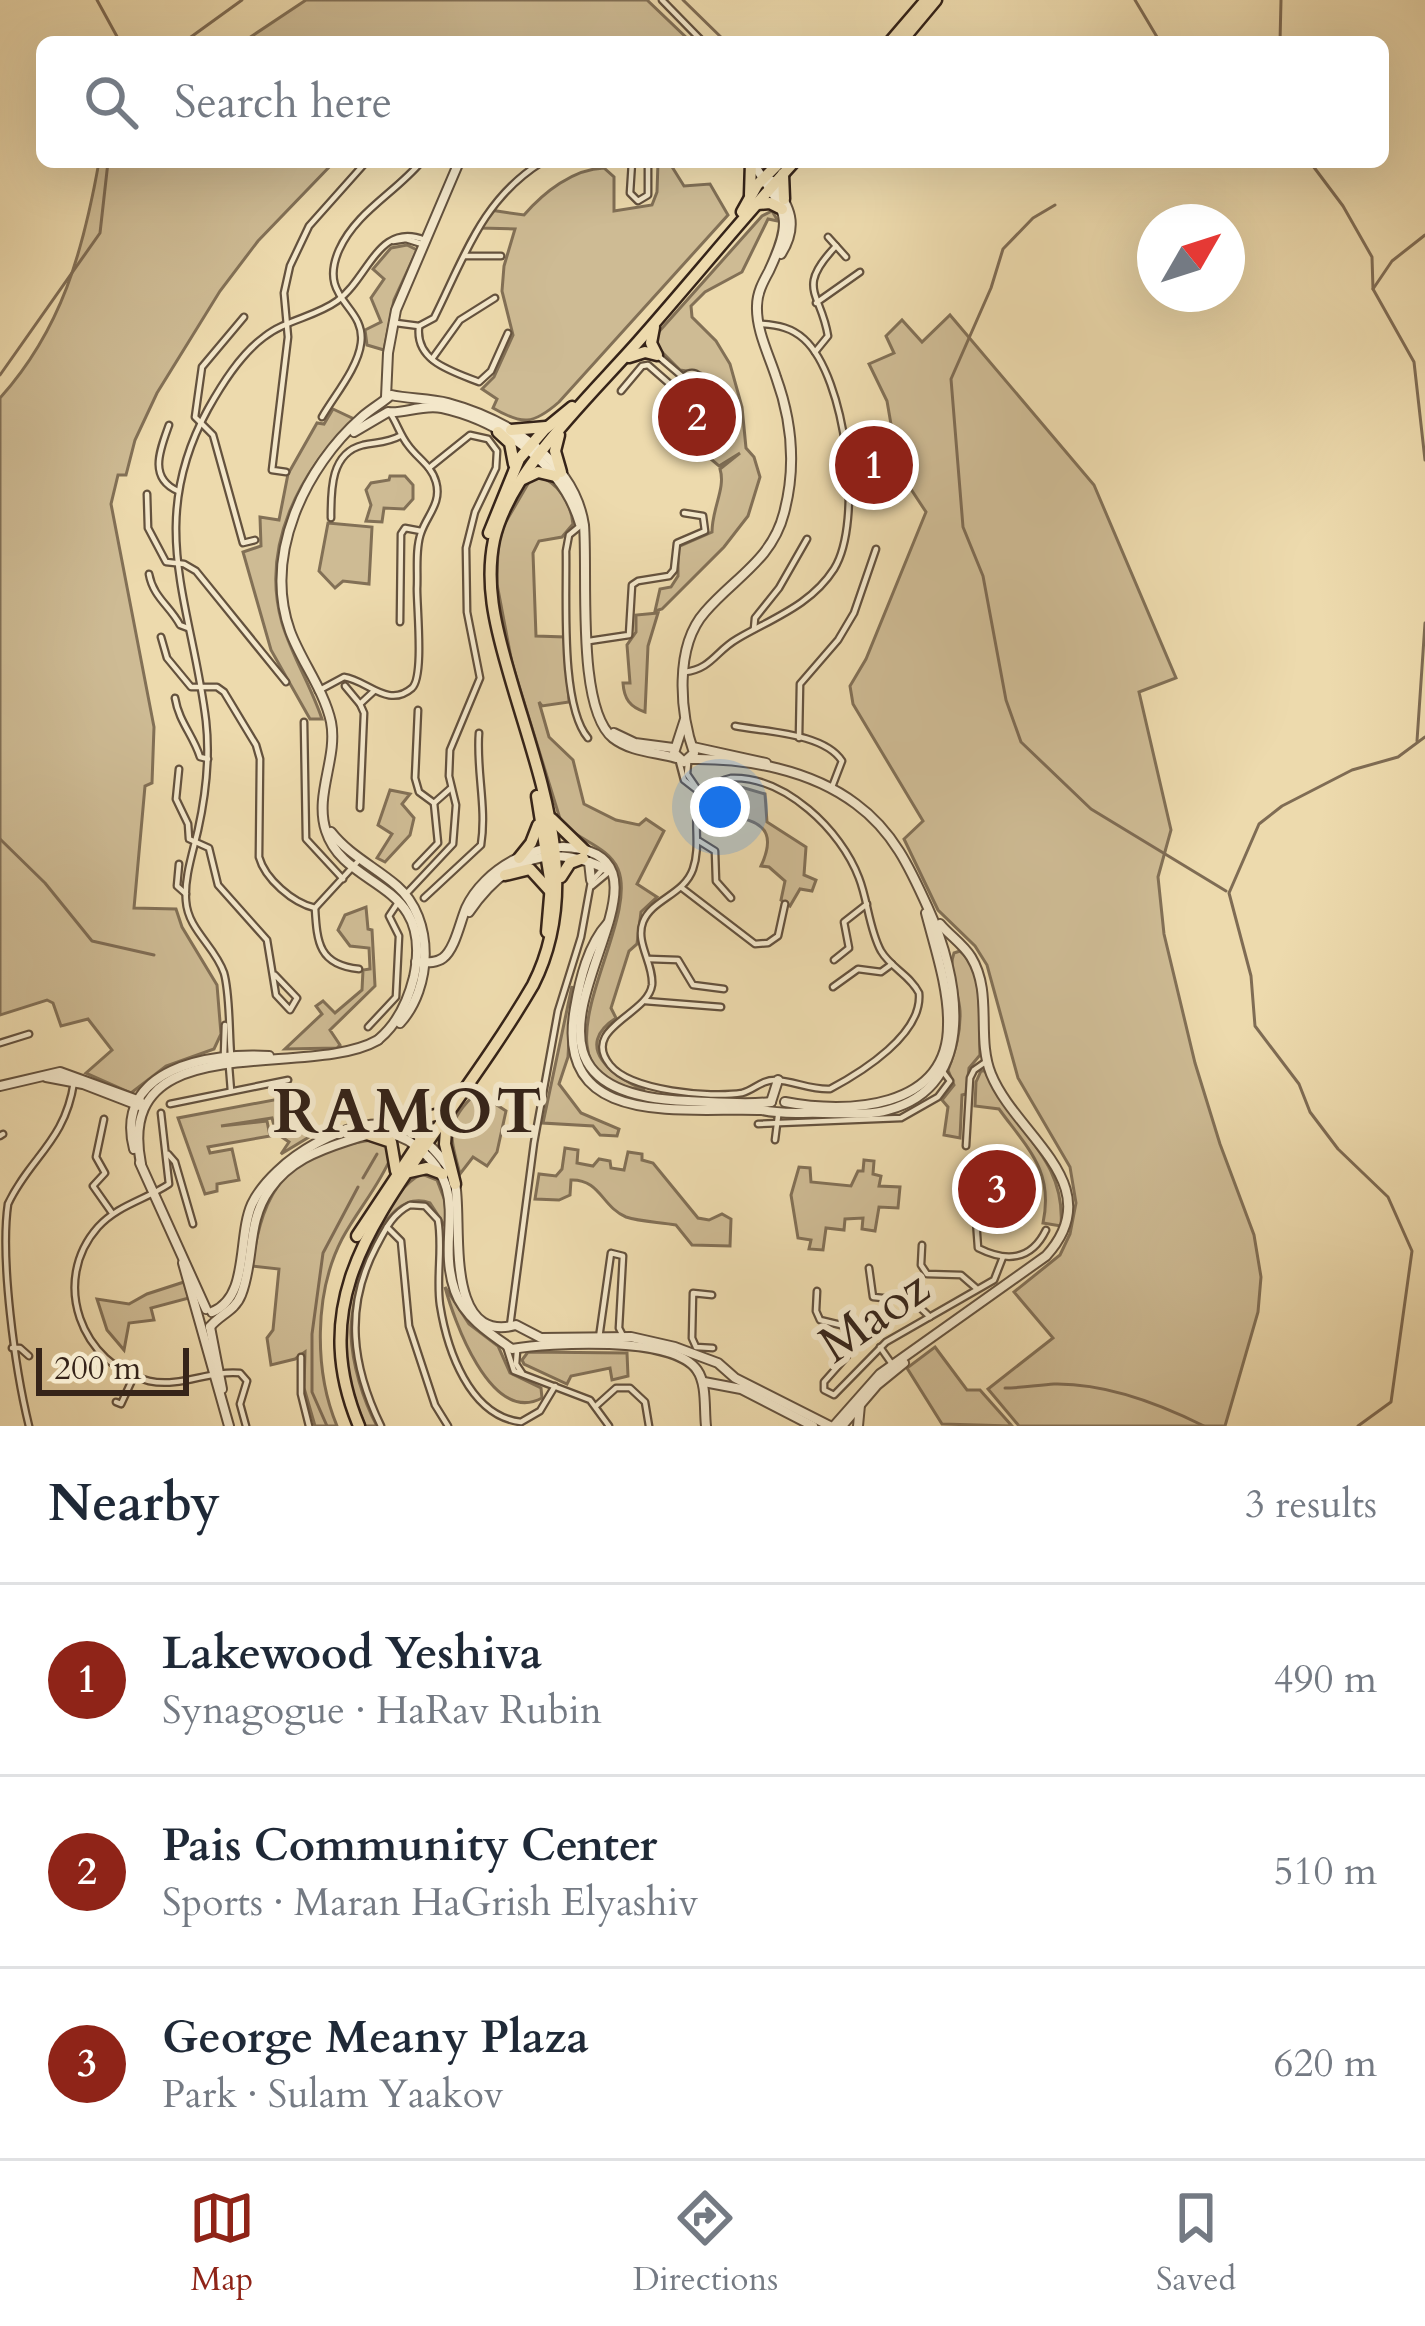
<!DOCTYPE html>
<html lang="en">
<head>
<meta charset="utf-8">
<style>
  :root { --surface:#fff; --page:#f6f6f7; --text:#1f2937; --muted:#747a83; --line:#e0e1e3; --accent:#8f2418 }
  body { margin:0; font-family:Cardo,serif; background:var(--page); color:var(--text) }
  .compass { position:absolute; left:1137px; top:204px; width:108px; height:108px; border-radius:50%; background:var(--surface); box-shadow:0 12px 48px #0002; rotate:51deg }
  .scale { position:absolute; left:36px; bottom:30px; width:153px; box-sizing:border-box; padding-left:12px; border:6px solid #362419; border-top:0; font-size:33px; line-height:42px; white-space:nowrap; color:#362419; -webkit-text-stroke:9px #f3e7ca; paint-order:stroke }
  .you { position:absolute; left:720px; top:807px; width:42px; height:42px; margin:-30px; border:9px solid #fff; border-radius:50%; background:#1a73e8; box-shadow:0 0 0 18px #1a73e833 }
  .badge { display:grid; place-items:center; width:78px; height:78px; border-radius:50%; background:var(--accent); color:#fff; font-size:39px; font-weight:700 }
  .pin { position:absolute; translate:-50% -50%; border:6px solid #fff; box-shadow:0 3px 12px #0006 }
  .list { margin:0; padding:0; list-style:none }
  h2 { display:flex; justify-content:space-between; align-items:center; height:156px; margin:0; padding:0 48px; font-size:51px }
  h2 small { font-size:39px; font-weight:400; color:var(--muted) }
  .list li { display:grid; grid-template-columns:78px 1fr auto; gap:36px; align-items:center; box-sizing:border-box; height:192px; padding:0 48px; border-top:3px solid var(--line) }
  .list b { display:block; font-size:45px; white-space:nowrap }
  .list p { margin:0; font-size:39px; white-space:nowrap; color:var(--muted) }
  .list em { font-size:39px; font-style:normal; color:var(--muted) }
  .icon { flex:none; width:66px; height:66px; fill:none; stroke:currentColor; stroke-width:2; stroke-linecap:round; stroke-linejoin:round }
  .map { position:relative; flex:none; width:1425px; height:1426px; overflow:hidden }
  .search { position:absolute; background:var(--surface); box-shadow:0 12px 48px #0002; left:36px; right:36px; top:36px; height:132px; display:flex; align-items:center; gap:30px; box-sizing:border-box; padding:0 42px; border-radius:18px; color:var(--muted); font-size:45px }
  .sheet { height:732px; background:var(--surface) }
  nav { display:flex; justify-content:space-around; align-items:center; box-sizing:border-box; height:168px; border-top:3px solid var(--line); background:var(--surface); font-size:33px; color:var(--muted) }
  nav a { display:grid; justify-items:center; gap:6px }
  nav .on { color:var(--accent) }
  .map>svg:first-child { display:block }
  .green { fill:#cebb94; stroke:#827056; stroke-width:3 }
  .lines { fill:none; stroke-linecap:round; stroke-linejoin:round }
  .stream { stroke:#7f6c54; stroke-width:3 }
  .minor-casing { stroke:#64523e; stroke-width:9 }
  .tertiary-casing { stroke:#64523e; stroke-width:12 }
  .primary-casing { stroke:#362419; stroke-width:15 }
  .minor { stroke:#f3e7ca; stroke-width:4.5 }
  .tertiary { stroke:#f3e7ca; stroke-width:8 }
  .primary { stroke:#eddaad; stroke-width:10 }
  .labels { text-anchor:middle; stroke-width:12; stroke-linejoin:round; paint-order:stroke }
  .street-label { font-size:51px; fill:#362419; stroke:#f3e7ca }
  .district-label { font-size:63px; font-weight:bold; letter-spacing:3px; fill:#362419; stroke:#f3e7ca }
</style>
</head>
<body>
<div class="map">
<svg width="1425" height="1426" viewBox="0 0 1425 1426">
  <rect width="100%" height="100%" fill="#eddaad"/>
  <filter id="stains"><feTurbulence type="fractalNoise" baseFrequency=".00167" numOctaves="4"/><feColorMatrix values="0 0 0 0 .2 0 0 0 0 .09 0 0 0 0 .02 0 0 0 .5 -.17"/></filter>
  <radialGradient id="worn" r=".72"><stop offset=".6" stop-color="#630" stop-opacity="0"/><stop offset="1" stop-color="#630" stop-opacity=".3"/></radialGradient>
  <!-- green -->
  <g class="green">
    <path d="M306 0H647L691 42H243Z"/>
    <path d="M99 162H334L258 241 220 291 157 393 135 440 126 475H118L111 504 154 727 152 783 145 786 134 908 176 909 182 927 217 985 221 1034 214 1049 166 1066 131 1093 86 1073 112 1050 88 1019 61 1026 53 1003 47 1000 0 1015V398C62 329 83 251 99 162Z"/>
    <path d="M658 162H669L684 186 710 184 728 215 559 402C533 425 522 425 493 408L497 399 482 389 494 377 513 335 502 291 504 266 515 229 480 228 490 210 524 215C544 192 573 169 604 168L614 177V211L652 205 657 192Z"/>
    <path d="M772 211 778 221 768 219 742 272 705 292 691 306 692 317 716 341 730 364 742 407 746 448 754 457 760 477 748 516 724 547 662 609 655 611 660 589 671 587 678 576V547L712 532C712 508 726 488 720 469L740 453 719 466 705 454 691 451 721 415 698 395 705 383 701 373 680 370 658 348 656 335 762 216Z"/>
    <path d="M407 245 417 250 394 300 384 350 367 345 365 330 381 322 371 298 384 279 373 269 391 248Z"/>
    <path d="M950 315 1094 485 1176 678 1139 692 1171 830 1158 877 1164 934 1195 1063 1220 1144 1254 1235 1261 1277 1258 1312 1225 1426H1019L988 1389 1053 1338 1014 1292 1060 1255 1070 1234 1076 1203 1070 1167 1018 1078 987 965 975 946 938 910 904 839 923 821 853 704 850 686 866 659 926 512 899 471 887 401 869 364 894 353 886 336 902 320 922 342Z"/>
    <path d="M333 409 354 419C300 471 260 546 282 623 292 656 311 686 322 719H310L271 650 243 552 261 546 260 517 279 520 288 474 317 423 324 424Z"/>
    <path d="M390 476H405L413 485V499L404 509 384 508 382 522 366 521 371 505 366 490 371 483 389 480Z"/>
    <path d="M538 476C558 482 571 503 573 524L562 537 539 541 533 553 536 636 565 637 569 702 542 706 539 702 549 737 573 760 584 804 616 820 639 825 646 819 664 831 637 884 657 897 641 912 637 944 629 951 611 1008 616 1018C572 1046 613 1078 645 1090 517 1079 643 928 618 869 608 846 577 840 561 822L512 663 497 584 498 544 504 525 529 482Z"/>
    <path d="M328 523 372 527 369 584 343 581 335 588 319 571Z"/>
    <path d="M658 613 648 646 645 712C630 707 624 699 623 683H630L627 645 636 632V615Z"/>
    <path d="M731 784 765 794 767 822 806 847 804 875 816 880 812 891 800 889 790 906 781 900 785 881 769 867 761 866C773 840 770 824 740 818L728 801 713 811 706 802 714 790Z"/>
    <path d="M390 790 410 794 402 804 414 818 410 835 385 862 377 858 392 834 378 825Z"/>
    <path d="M366 907 368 929 372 930 375 986 330 1030 340 1045 337 1048 285 1049 322 1014 316 1006 323 1001 335 1013 362 990 363 970 370 969 369 948 350 946 338 930 345 915Z"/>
    <path d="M960 951C986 972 978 1025 980 1055L969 1068 966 1094 962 1095 960 1138 944 1135 948 1107 942 1100 954 1085 948 1070C955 1051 961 1033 960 1011 959 992 947 971 954 953Z"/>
    <path d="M572 986 568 1057 559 1084 581 1113 619 1129 617 1136 600 1135 593 1126 543 1123Z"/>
    <path d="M981 1071H985C1011 1130 1066 1156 1061 1226L1043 1223C1054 1171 1028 1149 999 1109L975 1106 976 1082Z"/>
    <path d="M477 1092 506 1111 497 1152 487 1166 473 1157 460 1174C449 1133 445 1123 477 1092Z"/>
    <path d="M295 1096 301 1100 290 1113 314 1134 281 1154 289 1142 276 1133 272 1118 221 1126 267 1121 270 1136 208 1147 210 1153 232 1149 239 1180 217 1184V1191L205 1194 178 1118Z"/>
    <path d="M371 1140 385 1141 391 1157C379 1186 357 1211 342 1239 314 1293 314 1371 337 1426H315L304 1388 305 1352 295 1359 271 1365 267 1338 273 1330 279 1269 252 1266C263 1187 287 1153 371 1140Z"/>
    <path d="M565 1148 578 1150 577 1163 593 1166 599 1159 610 1161 611 1168 624 1170 628 1152 642 1154V1160L653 1163 698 1218 709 1220 722 1214 731 1219 730 1246 692 1245 676 1225C661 1222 641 1222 626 1217 602 1207 600 1179 571 1180L570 1195 559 1200 535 1199 539 1174 556 1176 562 1169Z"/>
    <path d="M864 1160 874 1161 873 1174 881 1176 879 1186 900 1187 898 1208 879 1207 875 1231 862 1229 863 1218 845 1219 844 1230 826 1228 823 1250 809 1249 811 1240 798 1238 791 1195 799 1167 810 1168 811 1182 851 1186 858 1171H863Z"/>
    <path d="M422 1174 437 1180 445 1201 447 1229 430 1203C379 1184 350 1297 351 1334 352 1364 363 1400 377 1426H365C345 1380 335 1320 355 1272 362 1255 373 1239 381 1223 391 1204 403 1183 422 1174Z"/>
    <path d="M184 1282 189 1298 151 1308 154 1320 129 1323 124 1350 107 1330 97 1299 129 1304 147 1294Z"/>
    <path d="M445 1287 469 1324 498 1346 510 1373 541 1388 542 1398C490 1426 453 1317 445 1287Z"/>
    <path d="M935 1347 967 1390H980L1012 1426 942 1424 907 1368Z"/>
    <path d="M528 1352 627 1353 628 1376 612 1380 610 1368 571 1376 567 1384 524 1364 522 1360Z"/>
  </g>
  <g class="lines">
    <!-- stream -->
    <g class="stream">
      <path d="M97 0 120 42"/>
      <path d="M683 0 726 42"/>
      <path d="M1135 0 1160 42"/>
      <path d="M184 42 242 0"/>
      <path d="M1280 42 1281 0"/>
      <path d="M1310 162 1343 206 1372 257 1373 289 1414 362 1425 460"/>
      <path d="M1055 205 1033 218 1003 249 991 288 951 379 963 527 983 576 1006 700 1021 742 1091 809 1226 891"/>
      <path d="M1373 289 1392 261 1425 235"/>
      <path d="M0 375 100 233 108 162"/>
      <path d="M1417 741 1425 623"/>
      <path d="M0 839 45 883 92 941 154 955"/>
      <path d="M363 1178 377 1154"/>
      <path d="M1005 1388C1022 1388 1038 1385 1054 1384 1104 1383 1160 1404 1204 1426"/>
      <path d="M327 1426 312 1392V1334L323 1253 358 1187"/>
      <path d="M1358 1426 1391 1402 1412 1251 1388 1197 1338 1149 1310 1112 1299 1084 1255 1026 1251 976 1229 893 1259 824 1282 806 1352 770 1398 757 1425 737"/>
    </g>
    <!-- minor casing -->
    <g class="minor-casing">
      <g id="minor">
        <path d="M662 0 703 42"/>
        <path d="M632 162 630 193 638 201 648 195V162"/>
        <path d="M828 237 846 257"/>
        <path d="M393 241 406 239 422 244"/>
        <path d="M465 256H501"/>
        <path d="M816 303 860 272"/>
        <path d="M244 317 202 367 195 417 213 435 243 543 255 540"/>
        <path d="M396 323 419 326 434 318C464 258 482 199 542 162"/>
        <path d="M419 327C415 361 451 371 479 382L491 371 508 333"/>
        <path d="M815 352 828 336C821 292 795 289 836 246"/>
        <path d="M657 355 684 378"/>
        <path d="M432 359 460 320 495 298"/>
        <circle cx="692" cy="382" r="9"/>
        <path d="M621 391 642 366 648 365 672 386 671 396 660 409 689 436"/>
        <path d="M667 416 688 390"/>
        <path d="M322 417C334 396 358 368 361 343 366 305 317 300 339 250 356 212 395 193 421 162"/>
        <path d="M169 425C160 450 148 478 178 491"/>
        <path d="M286 472 272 470 288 337 284 293 290 266 309 226 366 162"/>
        <path d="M147 494 148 528 166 562 184 564 196 571 286 682"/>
        <path d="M331 518C331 491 330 453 363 445 377 442 387 443 400 436"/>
        <path d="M580 526 569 535 566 551C567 597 560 705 588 738"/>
        <path d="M149 574C153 597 170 606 180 625L188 628"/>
        <path d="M400 622 401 534 405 528 421 531"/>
        <path d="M754 629 755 618 779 588 807 539"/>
        <path d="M161 637 167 658 191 687H217L224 692 256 745 260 759 259 857C265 879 293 903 315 908L360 859"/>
        <path d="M589 641 629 635 632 585 638 581 669 576 674 570 677 543 705 531 703 516 684 513"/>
        <path d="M685 672C711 669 716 651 737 639 773 618 811 605 834 569 864 521 846 377 804 339 792 328 778 325 762 324"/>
        <path d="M345 686 360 704"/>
        <path d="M318 691 344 677C367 680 388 709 412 688 424 677 417 610 417 589 418 572 415 549 421 533 427 515 442 503 436 482 432 466 417 458 408 445 400 435 397 423 390 413"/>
        <path d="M175 698C179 722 193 735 200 757L208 759"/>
        <path d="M418 710 415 778 419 792 434 803 451 788"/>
        <path d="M304 722 306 839 343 879"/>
        <path d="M735 726C766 732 824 733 842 761L832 787"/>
        <path d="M799 738 800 684 838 640 854 613 876 549"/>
        <path d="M679 761 684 780 702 794"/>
        <path d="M688 763 687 774 698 790"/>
        <path d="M179 769 176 799 188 824 189 839 209 848 218 885 267 940 276 995 290 1010 297 998 275 975"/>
        <path d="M731 778C785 776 841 830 859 878 868 901 869 929 881 951 891 968 910 975 919 993 923 1034 862 1072 830 1089 811 1090 794 1081 775 1080 761 1080 754 1090 742 1093 710 1098 631 1091 610 1065 580 1028 648 1015 652 985 654 964 635 943 643 922 652 899 684 895 693 869 706 832 677 792 731 778Z"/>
        <path d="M360 808 364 713 360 704 374 691"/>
        <path d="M699 841 715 851 716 881 731 898"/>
        <path d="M179 864 177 886 186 894"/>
        <path d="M416 866 438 843 434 803"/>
        <path d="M592 886 610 871"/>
        <path d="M682 888 755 944 768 943 778 936 785 904"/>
        <path d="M407 893 453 844 456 805 449 776 450 750 480 678 467 612 466 548 475 512 496 468 497 451 488 439 470 435 429 468"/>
        <path d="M424 898 481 845C487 807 476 770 479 733"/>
        <path d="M315 908C317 943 319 965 359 969"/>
        <path d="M649 959 678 960 693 985 724 989"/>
        <path d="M834 960 849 948 844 922 867 904"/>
        <path d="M833 987 858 969 881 972 892 964"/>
        <path d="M645 1001 721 1007"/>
        <path d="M368 1027 396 997 399 936 389 916 399 901"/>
        <path d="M0 1043 29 1034"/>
        <path d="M224 1055 225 1025"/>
        <path d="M231 1055C229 1031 230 994 224 973 215 946 188 930 186 901 184 878 193 852 198 830 206 794 210 757 206 721 192 605 145 524 208 409 222 384 240 355 264 337 285 320 315 317 337 301 369 278 378 221 425 240"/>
        <path d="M229 1066 231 1091"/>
        <path d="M170 1104 288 1080"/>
        <path d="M161 1113 169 1184C145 1200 118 1205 98 1227 50 1281 81 1365 149 1381 181 1388 209 1370 240 1373L247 1381 240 1404 246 1426"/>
        <path d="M104 1119 96 1157 105 1173 93 1186 112 1213"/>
        <path d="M758 1124 901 1118 938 1097 950 1081 941 1069"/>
        <path d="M0 1136 3 1134"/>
        <path d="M775 1140 778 1116"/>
        <path d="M966 1146 970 1078 974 1070 984 1063"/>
        <path d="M168 1154 175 1162 193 1224"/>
        <path d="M976 1220 978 1248C1006 1262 1031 1261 1046 1230"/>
        <path d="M387 1227 401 1241 409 1326 435 1405 448 1426"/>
        <path d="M922 1245 921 1265 927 1274 961 1275 976 1288"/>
        <path d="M869 1268 873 1297 913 1301 930 1317"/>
        <path d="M817 1291 816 1311 820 1320 845 1326 847 1356 824 1382V1390L834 1395 886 1342 994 1280 1003 1257"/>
        <path d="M712 1295 693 1293 692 1338 696 1347 713 1348"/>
        <path d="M510 1326 534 1143 558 1011 581 937 591 882 601 871"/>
        <path d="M599 1338 611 1253 623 1256 619 1328 622 1334"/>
        <path d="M506 1346 514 1371 590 1400 609 1426"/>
        <path d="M880 1347 894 1367"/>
        <path d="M12 1348H20L29 1356"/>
        <path d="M517 1351 516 1364 522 1373"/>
        <path d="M301 1357V1394L309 1426"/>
        <path d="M116 1402 121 1404 134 1376"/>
        <path d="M596 1406 616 1388H630L645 1402 649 1426"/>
        <path d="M29 1426C15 1369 0 1259 8 1204 30 1157 65 1142 74 1082"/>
        <path d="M381 1426C352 1366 344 1308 376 1247 385 1230 392 1214 410 1205L425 1206 438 1220C443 1247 436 1277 440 1305 447 1349 469 1416 521 1422L540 1411 555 1386"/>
      </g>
    </g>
    <!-- tertiary casing -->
    <g class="tertiary-casing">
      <g id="tertiary">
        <path d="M772 181C790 207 799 225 781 254"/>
        <path d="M386 397 388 353 396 310 459 162"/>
        <path d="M354 432 388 412C404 414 422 404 442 408 501 421 563 465 580 524"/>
        <path d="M685 719 674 753 684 762 694 753C680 713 674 647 705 612 734 578 772 560 784 513 796 468 792 421 776 377 769 355 756 330 757 306 757 293 763 282 769 271 796 213 784 213 753 163"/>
        <path d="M614 733 635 743 673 748"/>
        <path d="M693 747 766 763"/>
        <path d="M331 832C349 855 375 867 397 886 435 919 432 988 400 1023"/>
        <path d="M589 862 591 880"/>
        <path d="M469 912C506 858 551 841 610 871"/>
        <path d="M608 923C588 945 580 979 575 1008 553 1130 683 1107 762 1110 782 1115 802 1112 824 1113 845 1113 868 1116 888 1110 981 1085 958 974 928 908 910 868 893 831 856 804 811 770 747 758 691 759"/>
        <path d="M416 962C425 962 435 964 443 958 455 949 460 922 466 908 484 869 537 839 581 849 699 875 449 1093 688 1101 715 1102 744 1105 771 1102"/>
        <path d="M379 1039C398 1023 408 1001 414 977 435 879 345 891 326 831 314 795 338 758 331 722 324 690 301 661 290 631 263 555 305 467 362 417 371 409 382 403 391 395 409 399 429 398 448 403 507 419 574 460 584 525 588 575 576 708 613 738 631 752 655 752 676 758"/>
        <path d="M46 1077 83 1084 140 1106"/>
        <path d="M0 1086 60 1072 140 1101"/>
        <path d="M771 1102 778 1080"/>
        <path d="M785 1102C846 1114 948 1110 948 1025 949 989 935 948 926 913"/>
        <path d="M134 1149C113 1068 211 1052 269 1056"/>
        <path d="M140 1163 206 1309"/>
        <path d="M141 1164C113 1023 307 1081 378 1040"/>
        <path d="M455 1183C463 1220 442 1345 516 1325L541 1338 631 1337 675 1347 718 1363 735 1378 830 1426"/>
        <path d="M183 1263 229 1426"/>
        <path d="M212 1312C250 1297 237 1237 252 1204 273 1160 352 1112 401 1127 420 1133 439 1153 449 1169"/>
        <path d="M210 1327C219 1315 235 1311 241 1295 255 1260 246 1222 270 1189 289 1162 316 1151 347 1141 373 1132 393 1128 416 1146 474 1192 435 1234 455 1291 464 1317 490 1334 512 1349 549 1343 673 1335 697 1370 707 1384 704 1409 706 1426"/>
        <path d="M210 1327 222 1389"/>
        <path d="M704 1382 741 1389 813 1426"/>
        <path d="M834 1426 880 1374 1046 1256C1111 1185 1016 1136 991 1074 976 1037 993 993 971 957 963 944 949 935 940 924"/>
        <path d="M842 1426 877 1385 904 1363"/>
        <path d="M858 1426 860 1405"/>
      </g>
    </g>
    <!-- primary casing -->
    <g class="primary-casing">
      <g id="primary">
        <path d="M890 42 926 0"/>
        <path d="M901 42 936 0"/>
        <path d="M783 174 784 199"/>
        <path d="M750 195 751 162"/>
        <path d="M757 204 770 203 782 209"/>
        <path d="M742 212 757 185 780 162"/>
        <path d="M629 357 645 352 657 355 651 343 654 327"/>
        <path d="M511 430 546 427"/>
        <path d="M498 432 510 443 514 464"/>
        <path d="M559 435 555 451 561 472"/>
        <path d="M523 479 538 472 555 476"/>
        <path d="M489 533 519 459 544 430 572 407"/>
        <path d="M537 796 551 885 547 932"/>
        <path d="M552 819 584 850"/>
        <path d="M519 858 531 843 538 825"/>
        <path d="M505 875 530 869 550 891"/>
        <path d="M561 877 570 863 583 858"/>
        <path d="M447 1117 445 1144 455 1184"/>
        <path d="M393 1126 439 1114"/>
        <path d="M367 1134 391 1142 396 1171"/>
        <path d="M409 1172 427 1168 443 1174"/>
        <path d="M357 1236 426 1132"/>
        <path d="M359 1426C312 1314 362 1236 425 1146 462 1093 501 1040 533 985 586 880 536 771 507 666 495 624 485 583 494 540 510 468 596 391 644 335 694 278 743 218 794 162"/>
      </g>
    </g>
    <!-- minor -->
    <use href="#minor" class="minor"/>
    <!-- tertiary -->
    <use href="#tertiary" class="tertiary"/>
    <!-- primary -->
    <use href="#primary" class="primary"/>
  </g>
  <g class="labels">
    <!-- street labels -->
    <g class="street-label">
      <text transform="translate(873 1315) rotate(-35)" y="18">Maoz</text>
    </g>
    <!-- district labels -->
    <g class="district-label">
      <text x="409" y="1132">RAMOT</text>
    </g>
  </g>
  <rect width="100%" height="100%" filter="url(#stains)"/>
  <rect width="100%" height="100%" fill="url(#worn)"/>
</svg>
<svg class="compass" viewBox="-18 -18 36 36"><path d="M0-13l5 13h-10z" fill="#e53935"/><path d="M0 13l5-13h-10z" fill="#747a83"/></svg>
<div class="scale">200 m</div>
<div class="you"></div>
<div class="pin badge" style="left:874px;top:465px">1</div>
<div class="pin badge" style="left:697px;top:417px">2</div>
<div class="pin badge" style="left:997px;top:1189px">3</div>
<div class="search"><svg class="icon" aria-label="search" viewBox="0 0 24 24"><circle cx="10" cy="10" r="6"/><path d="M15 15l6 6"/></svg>Search here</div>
</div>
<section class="sheet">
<h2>Nearby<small>3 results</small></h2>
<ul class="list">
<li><span class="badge">1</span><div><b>Lakewood Yeshiva</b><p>Synagogue · HaRav Rubin</p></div><em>490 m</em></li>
<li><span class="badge">2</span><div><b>Pais Community Center</b><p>Sports · Maran HaGrish Elyashiv</p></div><em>510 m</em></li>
<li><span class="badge">3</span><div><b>George Meany Plaza</b><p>Park · Sulam Yaakov</p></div><em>620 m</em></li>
</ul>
</section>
<nav>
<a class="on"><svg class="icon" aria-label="map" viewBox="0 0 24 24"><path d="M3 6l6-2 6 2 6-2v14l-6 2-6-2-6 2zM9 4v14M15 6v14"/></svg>Map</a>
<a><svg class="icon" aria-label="directions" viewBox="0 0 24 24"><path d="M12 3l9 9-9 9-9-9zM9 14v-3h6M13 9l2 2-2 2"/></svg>Directions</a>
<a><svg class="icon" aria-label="saved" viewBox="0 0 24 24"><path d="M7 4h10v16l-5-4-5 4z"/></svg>Saved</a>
</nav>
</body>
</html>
